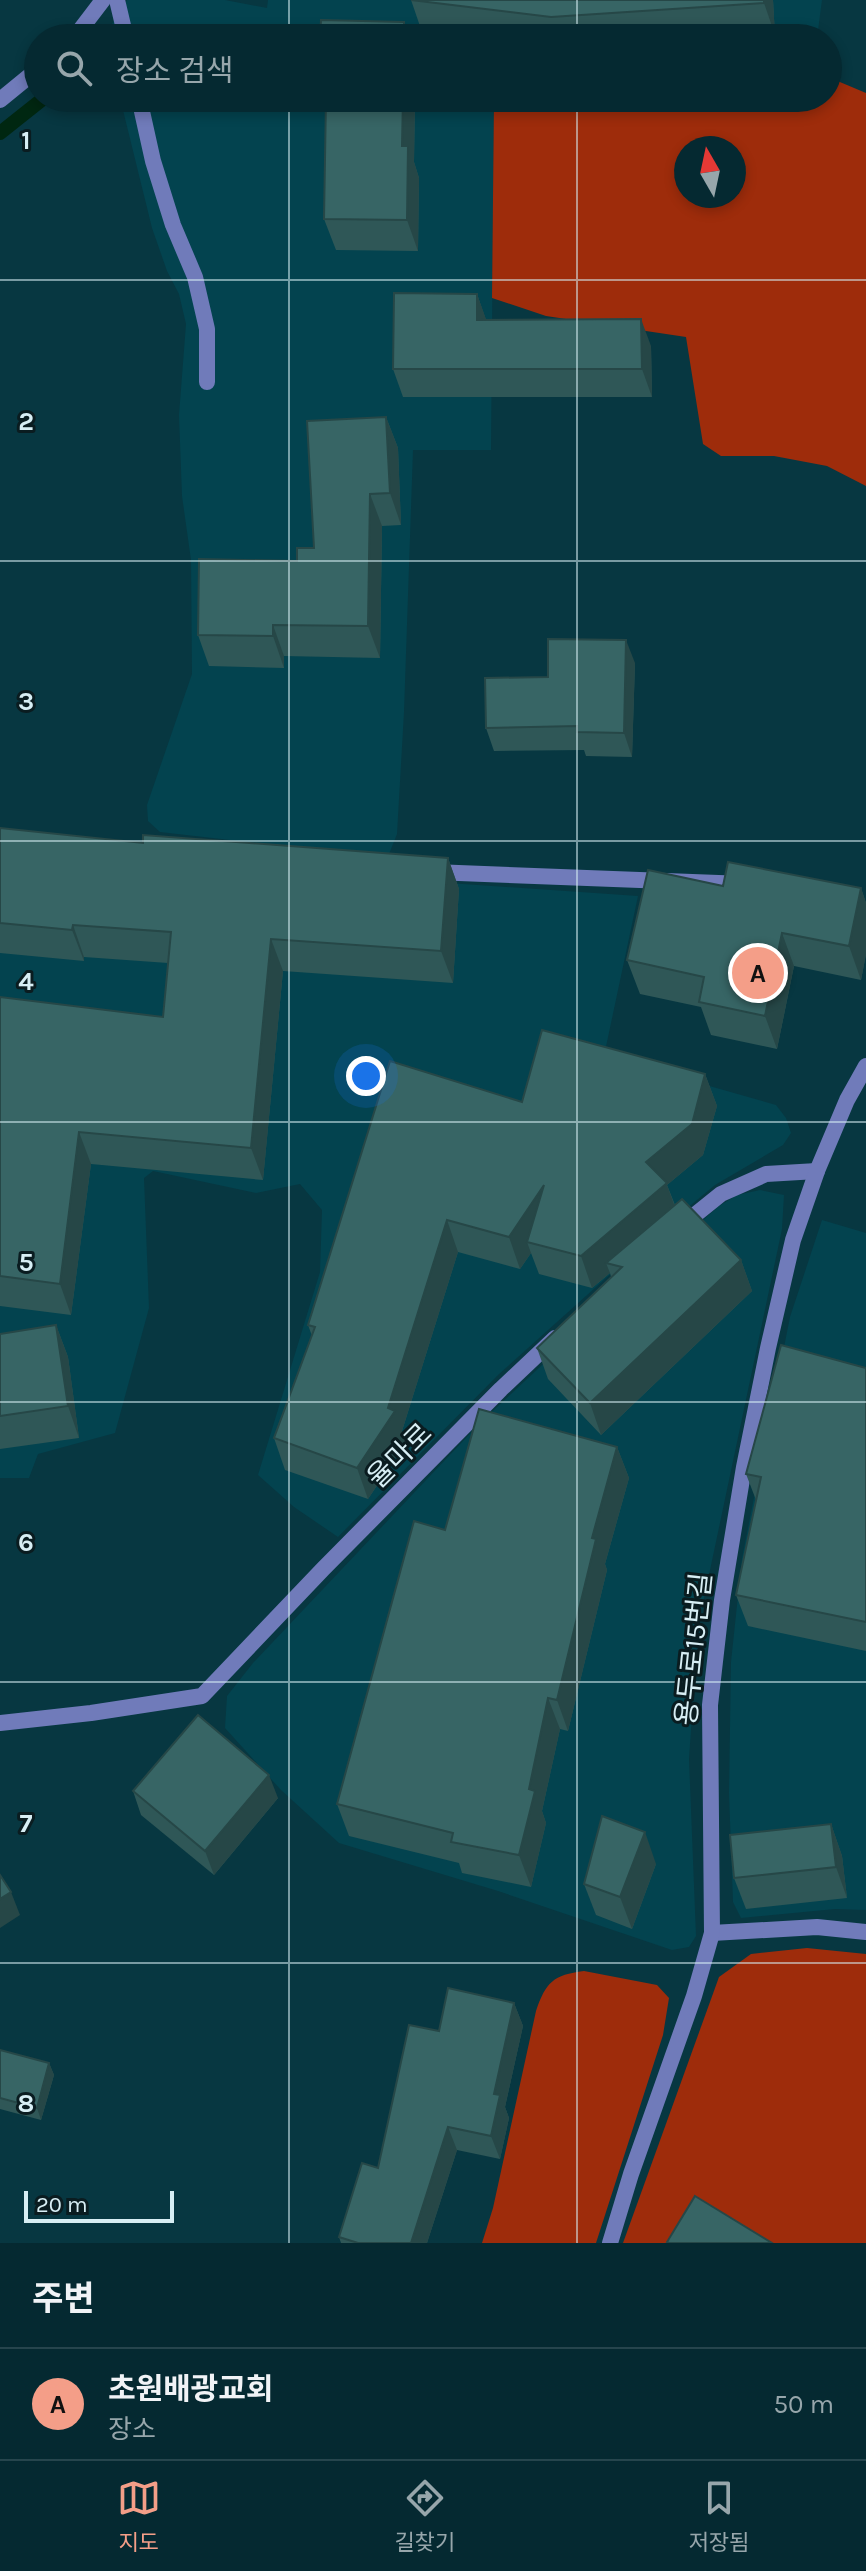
<!DOCTYPE html>
<html lang="ko">
<head>
<meta charset="utf-8">
<style>
  :root { --surface:#052931; --page:#0e3139; --text:#f1f3f6; --muted:#97a6ab; --line:#26454d; --accent:#f49e88 }
  body { margin:0; font-family:Karla,"Noto Sans KR",sans-serif; background:var(--page); color:var(--text) }
  .compass { position:absolute; left:674px; top:136px; width:72px; height:72px; border-radius:50%; background:var(--surface); box-shadow:0 4px 12px #0003; rotate:351deg }
  .scale { position:absolute; left:24px; bottom:20px; width:150px; box-sizing:border-box; padding-left:8px; border:4px solid #d7eef4; border-top:0; font-size:22px; line-height:28px; white-space:nowrap; color:#d7eef4; -webkit-text-stroke:6px #0a1c20; paint-order:stroke }
  .you { position:absolute; left:366px; top:1076px; width:28px; height:28px; margin:-20px; border:6px solid #fff; border-radius:50%; background:#1a73e8; box-shadow:0 0 0 12px #1a73e833 }
  .badge { display:grid; place-items:center; width:52px; height:52px; border-radius:50%; background:var(--accent); color:#111; font-size:26px; font-weight:700 }
  .pin { position:absolute; translate:-50% -50%; border:4px solid #fff; box-shadow:0 2px 8px #0006 }
  .list { margin:0; padding:0; list-style:none }
  h2 { display:flex; justify-content:space-between; align-items:center; height:104px; margin:0; padding:0 32px; font-size:34px }
  h2 small { font-size:26px; font-weight:400; color:var(--muted) }
  .list li { display:grid; grid-template-columns:52px 1fr auto; gap:24px; align-items:center; box-sizing:border-box; height:112px; padding:0 32px; border-top:2px solid var(--line) }
  .list b { display:block; font-size:30px; white-space:nowrap }
  .list p { margin:0; font-size:26px; white-space:nowrap; color:var(--muted) }
  .list em { font-size:26px; font-style:normal; color:var(--muted) }
  .icon { flex:none; width:44px; height:44px; fill:none; stroke:currentColor; stroke-width:2; stroke-linecap:round; stroke-linejoin:round }
  .map { position:relative; flex:none; width:866px; height:2243px; overflow:hidden }
  .search { position:absolute; background:var(--surface); box-shadow:0 4px 12px #0003; left:24px; right:24px; top:24px; height:88px; display:flex; align-items:center; gap:20px; box-sizing:border-box; padding:0 28px; border-radius:44px; color:var(--muted); font-size:30px }
  .sheet { height:216px; background:var(--surface) }
  nav { display:flex; justify-content:space-around; align-items:center; box-sizing:border-box; height:112px; border-top:2px solid var(--line); background:var(--surface); font-size:22px; color:var(--muted) }
  nav a { display:grid; justify-items:center; gap:4px }
  nav .on { color:var(--accent) }
  .map>svg:first-child { display:block }
  .built { fill:#03434f }
  .forest { fill:#9e2c0b; fill-rule:evenodd }
  .lines { fill:none; stroke-linecap:round; stroke-linejoin:round }
  .stream { stroke:#002711; stroke-width:14 }
  .lane { stroke:#707bba; stroke-width:16 }
  .wall { fill:#2f5757 }
  .shaded-wall { fill:#264747 }
  .building { fill:#376565; stroke:#264747; stroke-width:2 }
  .grid { fill:none; stroke:#d7eef4; stroke-width:2; stroke-opacity:0.55 }
  .labels { text-anchor:middle; stroke-width:6; stroke-linejoin:round; paint-order:stroke }
  .street-label { font-size:28px; fill:#d7eef4; stroke:#0a1c20 }
  .grid-label { font-size:26px; text-anchor:middle; font-weight:bold; fill:#d7eef4; stroke:#0a1c20; stroke-width:6; stroke-linejoin:round; paint-order:stroke }
</style>
</head>
<body>
<div class="map">
<svg width="866" height="2243" viewBox="0 0 866 2243">
  <rect width="100%" height="100%" fill="#073741"/>
  <!-- built -->
  <g class="built">
    <path d="M127 0H225L267 8 268 0H822L817 38H103Z"/>
    <path d="M120 98H494L491 450H413L404 712 397 834 389 854 317 850 160 832 148 821 147 805 192 674 191 560 182 496 179 415 186 324 179 294 167 271 152 228Z"/>
    <path d="M0 846 347 876 638 896 604 1056 776 1105 786 1118 791 1133 783 1145 715 1185 645 1243 498 1375 338 1537 294 1507 258 1475 320 1272 322 1210 300 1184 256 1193 153 1171 144 1178 149 1308 115 1433 38 1454 29 1478H0Z"/>
    <path d="M760 1190 784 1195 782 1229 698 1627 689 1759 696 1936 689 1947 672 1950 498 1891 339 1843 281 1790 225 1728 227 1696 253 1663 482 1421 615 1297 719 1206 737 1195Z"/>
    <path d="M822 1220 866 1233V1910L835 1909 741 1918 733 1902 729 1793 731 1662 742 1558 790 1317Z"/>
  </g>
  <!-- forest -->
  <g class="forest">
    <path d="M828 77 866 93V486L827 466 774 456H721L703 444 686 337 546 316 492 298 494 98H828ZM686 148H734V196H686Z"/>
    <path d="M807 1948 866 1954V2243H623L719 1977 751 1954Z"/>
    <path d="M584 1971 657 1985 669 1998 663 2035 596 2243H482L493 2208 536 2011C546 1982 553 1975 584 1971Z"/>
  </g>
  <g class="lines">
    <!-- stream -->
    <path class="stream" d="M0 133 44 98"/>
    <!-- lane -->
    <g class="lane">
      <path d="M117 0 126 38"/>
      <path d="M74 38 103 0"/>
      <path d="M139 98 153 161 173 225 195 277 207 329V382"/>
      <path d="M0 100 38 69"/>
      <path d="M433 872 745 884"/>
      <path d="M680 1227 721 1194 766 1174 817 1171"/>
      <path d="M0 1723 91 1713 202 1696 323 1569 501 1389 555 1338"/>
      <path d="M712 1933 817 1927 866 1932"/>
      <path d="M610 2243 631 2174 694 1996 712 1933 710 1705 722 1600 744 1467 768 1348 793 1240 817 1171 847 1100 866 1066"/>
    </g>
  </g>
  <!-- wall -->
  <g class="wall">
    <path d="M411 0H773L775 35 728 38H473L422 32Z"/>
    <path d="M320 98H415L414 162 419 178 418 251 336 250 324 219 326 115Z"/>
    <path d="M477 294 486 320 651 346 652 397H403L393 369Z"/>
    <path d="M386 417 398 448 401 525 382 526 380 658 284 656V668L209 666 198 635 314 548Z"/>
    <path d="M635 663 632 757 586 756 584 750 494 751 486 728Z"/>
    <path d="M0 828 143 843 448 858 459 889 453 983 283 971 263 1180 91 1164 71 1315 0 1306V997L163 1017 168 963 84 957V961L0 953Z"/>
    <path d="M723 886 861 888 866 903V954L861 980 794 966 777 1049 711 1035 701 1007 640 994 627 960Z"/>
    <path d="M705 1074 717 1106 703 1155 667 1185 675 1205 741 1260 752 1291 601 1435 548 1379 537 1348 611 1277 610 1273 592 1288 539 1274 531 1253 520 1269 458 1252 402 1431 406 1442 368 1499 285 1470 274 1438 312 1336 308 1325 522 1102Z"/>
    <path d="M56 1325 68 1357 79 1438 0 1449V1334Z"/>
    <path d="M866 1368V1651L748 1626 736 1595 756 1500 746 1474Z"/>
    <path d="M617 1447 629 1478 605 1564 607 1570 568 1731 560 1729 542 1811 546 1823 531 1887 462 1873 459 1863 349 1836 337 1804 445 1530Z"/>
    <path d="M133 1791 278 1798 214 1875 141 1815Z"/>
    <path d="M831 1824 842 1856 847 1898 746 1909 734 1878Z"/>
    <path d="M656 1864 632 1929 596 1915 584 1884Z"/>
    <path d="M514 2003 523 2026 505 2107 509 2118 500 2159 457 2150 427 2243H341L339 2237 378 2168 439 2031Z"/>
    <path d="M0 2050 49 2063 54 2075 41 2120 0 2109Z"/>
  </g>
  <!-- shaded-wall -->
  <g class="shaded-wall">
    <path d="M764 0H773L775 35 764 3Z"/>
    <path d="M404 22 410 38H404Z"/>
    <path d="M403 98H415L414 162 419 178 418 251 407 220 402 146Z"/>
    <path d="M477 294 487 322 477 320Z"/>
    <path d="M641 319 651 346 652 397 642 369Z"/>
    <path d="M386 417 398 448 401 525 390 493Z"/>
    <path d="M370 494 382 526 380 658 368 626Z"/>
    <path d="M273 625 284 656V668L273 636Z"/>
    <path d="M626 640 635 663 632 757 624 733Z"/>
    <path d="M448 858 459 889 453 983 441 951Z"/>
    <path d="M861 888 866 903V954L861 980 849 946Z"/>
    <path d="M73 925 84 957V961L72 930Z"/>
    <path d="M782 933 794 966 777 1049 765 1016Z"/>
    <path d="M271 939 283 971 263 1180 251 1148Z"/>
    <path d="M705 1074 717 1106 703 1155 667 1185 678 1215 606 1263 610 1273 592 1288 581 1256Z"/>
    <path d="M79 1132 91 1164 71 1315 60 1284Z"/>
    <path d="M544 1185 527 1242 531 1253 520 1269 509 1237Z"/>
    <path d="M447 1220 458 1252 402 1431 406 1442 368 1499 357 1468 388 1408Z"/>
    <path d="M741 1260 752 1291 601 1435 590 1403Z"/>
    <path d="M56 1325 68 1357 79 1438 68 1406Z"/>
    <path d="M617 1447 629 1478 605 1564 607 1570 568 1731 557 1700 592 1538Z"/>
    <path d="M548 1698 560 1729 542 1811 546 1823 531 1887 519 1855 529 1789Z"/>
    <path d="M269 1775 278 1798 214 1875 205 1851Z"/>
    <path d="M831 1824 842 1856 847 1898 836 1867Z"/>
    <path d="M645 1832 656 1864 632 1929 620 1897Z"/>
    <path d="M11 1892 20 1915 0 1928V1899Z"/>
    <path d="M514 2003 523 2026 505 2107 509 2118 500 2159 491 2136 494 2094Z"/>
    <path d="M49 2063 54 2075 41 2120 37 2108Z"/>
    <path d="M448 2127 457 2150 427 2243H411Z"/>
  </g>
  <!-- building -->
  <g class="building">
    <path d="M411 0H764V3L551 17Z"/>
    <path d="M321 20 404 22V38H320Z"/>
    <path d="M326 98H403L402 146H408L407 220 324 219Z"/>
    <path d="M394 293 477 294V320L641 319 642 369H393Z"/>
    <path d="M386 417 390 493 370 494 368 626 273 625V636L198 635 199 559 297 561V548H314L307 421Z"/>
    <path d="M548 639 626 640 624 733 577 732V726L486 728 485 678 548 677Z"/>
    <path d="M0 828 143 843V835L448 858 441 951 271 939 251 1148 79 1132 60 1284 0 1276V997L163 1017 171 932 73 925 72 930 0 923Z"/>
    <path d="M728 862 861 888 849 946 782 933 765 1016 699 1002 704 977 627 960 648 870 723 886Z"/>
    <path d="M542 1030 705 1074 692 1124 646 1162 667 1183 581 1256 527 1242 544 1185 509 1237 447 1220 388 1408 395 1411 357 1468 274 1438 315 1327 308 1325 390 1061 522 1102Z"/>
    <path d="M682 1199 741 1260 590 1403 537 1348 622 1267 606 1263Z"/>
    <path d="M56 1325 68 1406 0 1416V1334Z"/>
    <path d="M781 1345 866 1368V1622L736 1595 761 1477 746 1474Z"/>
    <path d="M479 1409 617 1447 592 1538 596 1539 557 1700 548 1698 529 1789 535 1791 519 1855 451 1842 453 1833 337 1804 414 1521 445 1530Z"/>
    <path d="M198 1715 269 1775 205 1851 133 1791Z"/>
    <path d="M602 1816 645 1832 620 1897 584 1884Z"/>
    <path d="M831 1824 836 1867 734 1878 730 1835Z"/>
    <path d="M0 1875 11 1892 0 1899Z"/>
    <path d="M448 1988 514 2003 494 2094 500 2095 491 2136 448 2127 411 2243H358L339 2237 362 2163 378 2168 409 2025 439 2031Z"/>
    <path d="M0 2050 49 2063 37 2108 0 2098Z"/>
    <path d="M695 2196 772 2243H669L667 2242Z"/>
  </g>
  <!-- grid -->
  <path class="grid" d="M289 0V38M577 0V38M289 98V2243M577 98V2243M0 280H866M0 561H866M0 841H866M0 1122H866M0 1402H866M0 1682H866M0 1963H866"/>
  <g class="labels">
    <!-- street labels -->
    <g class="street-label">
      <text transform="translate(399 1455) rotate(-45)" y="10">율마로</text>
      <text transform="translate(693 1649) rotate(-84)" y="10">용두로15번길</text>
    </g>
  </g>
  <g class="grid-label">
    <text x="26" y="149">1</text>
    <text x="26" y="430">2</text>
    <text x="26" y="710">3</text>
    <text x="26" y="990">4</text>
    <text x="26" y="1271">5</text>
    <text x="26" y="1551">6</text>
    <text x="26" y="1832">7</text>
    <text x="26" y="2112">8</text>
  </g>
</svg>
<svg class="compass" viewBox="-18 -18 36 36"><path d="M0-13l5 13h-10z" fill="#e53935"/><path d="M0 13l5-13h-10z" fill="#97a6ab"/></svg>
<div class="scale">20 m</div>
<div class="you"></div>
<div class="pin badge" style="left:758px;top:973px">A</div>
<div class="search"><svg class="icon" aria-label="search" viewBox="0 0 24 24"><circle cx="10" cy="10" r="6"/><path d="M15 15l6 6"/></svg>장소 검색</div>
</div>
<section class="sheet">
<h2>주변<small></small></h2>
<ul class="list">
<li><span class="badge">A</span><div><b>초원배광교회</b><p>장소</p></div><em>50 m</em></li>
</ul>
</section>
<nav>
<a class="on"><svg class="icon" aria-label="map" viewBox="0 0 24 24"><path d="M3 6l6-2 6 2 6-2v14l-6 2-6-2-6 2zM9 4v14M15 6v14"/></svg>지도</a>
<a><svg class="icon" aria-label="directions" viewBox="0 0 24 24"><path d="M12 3l9 9-9 9-9-9zM9 14v-3h6M13 9l2 2-2 2"/></svg>길찾기</a>
<a><svg class="icon" aria-label="saved" viewBox="0 0 24 24"><path d="M7 4h10v16l-5-4-5 4z"/></svg>저장됨</a>
</nav>
</body>
</html>
